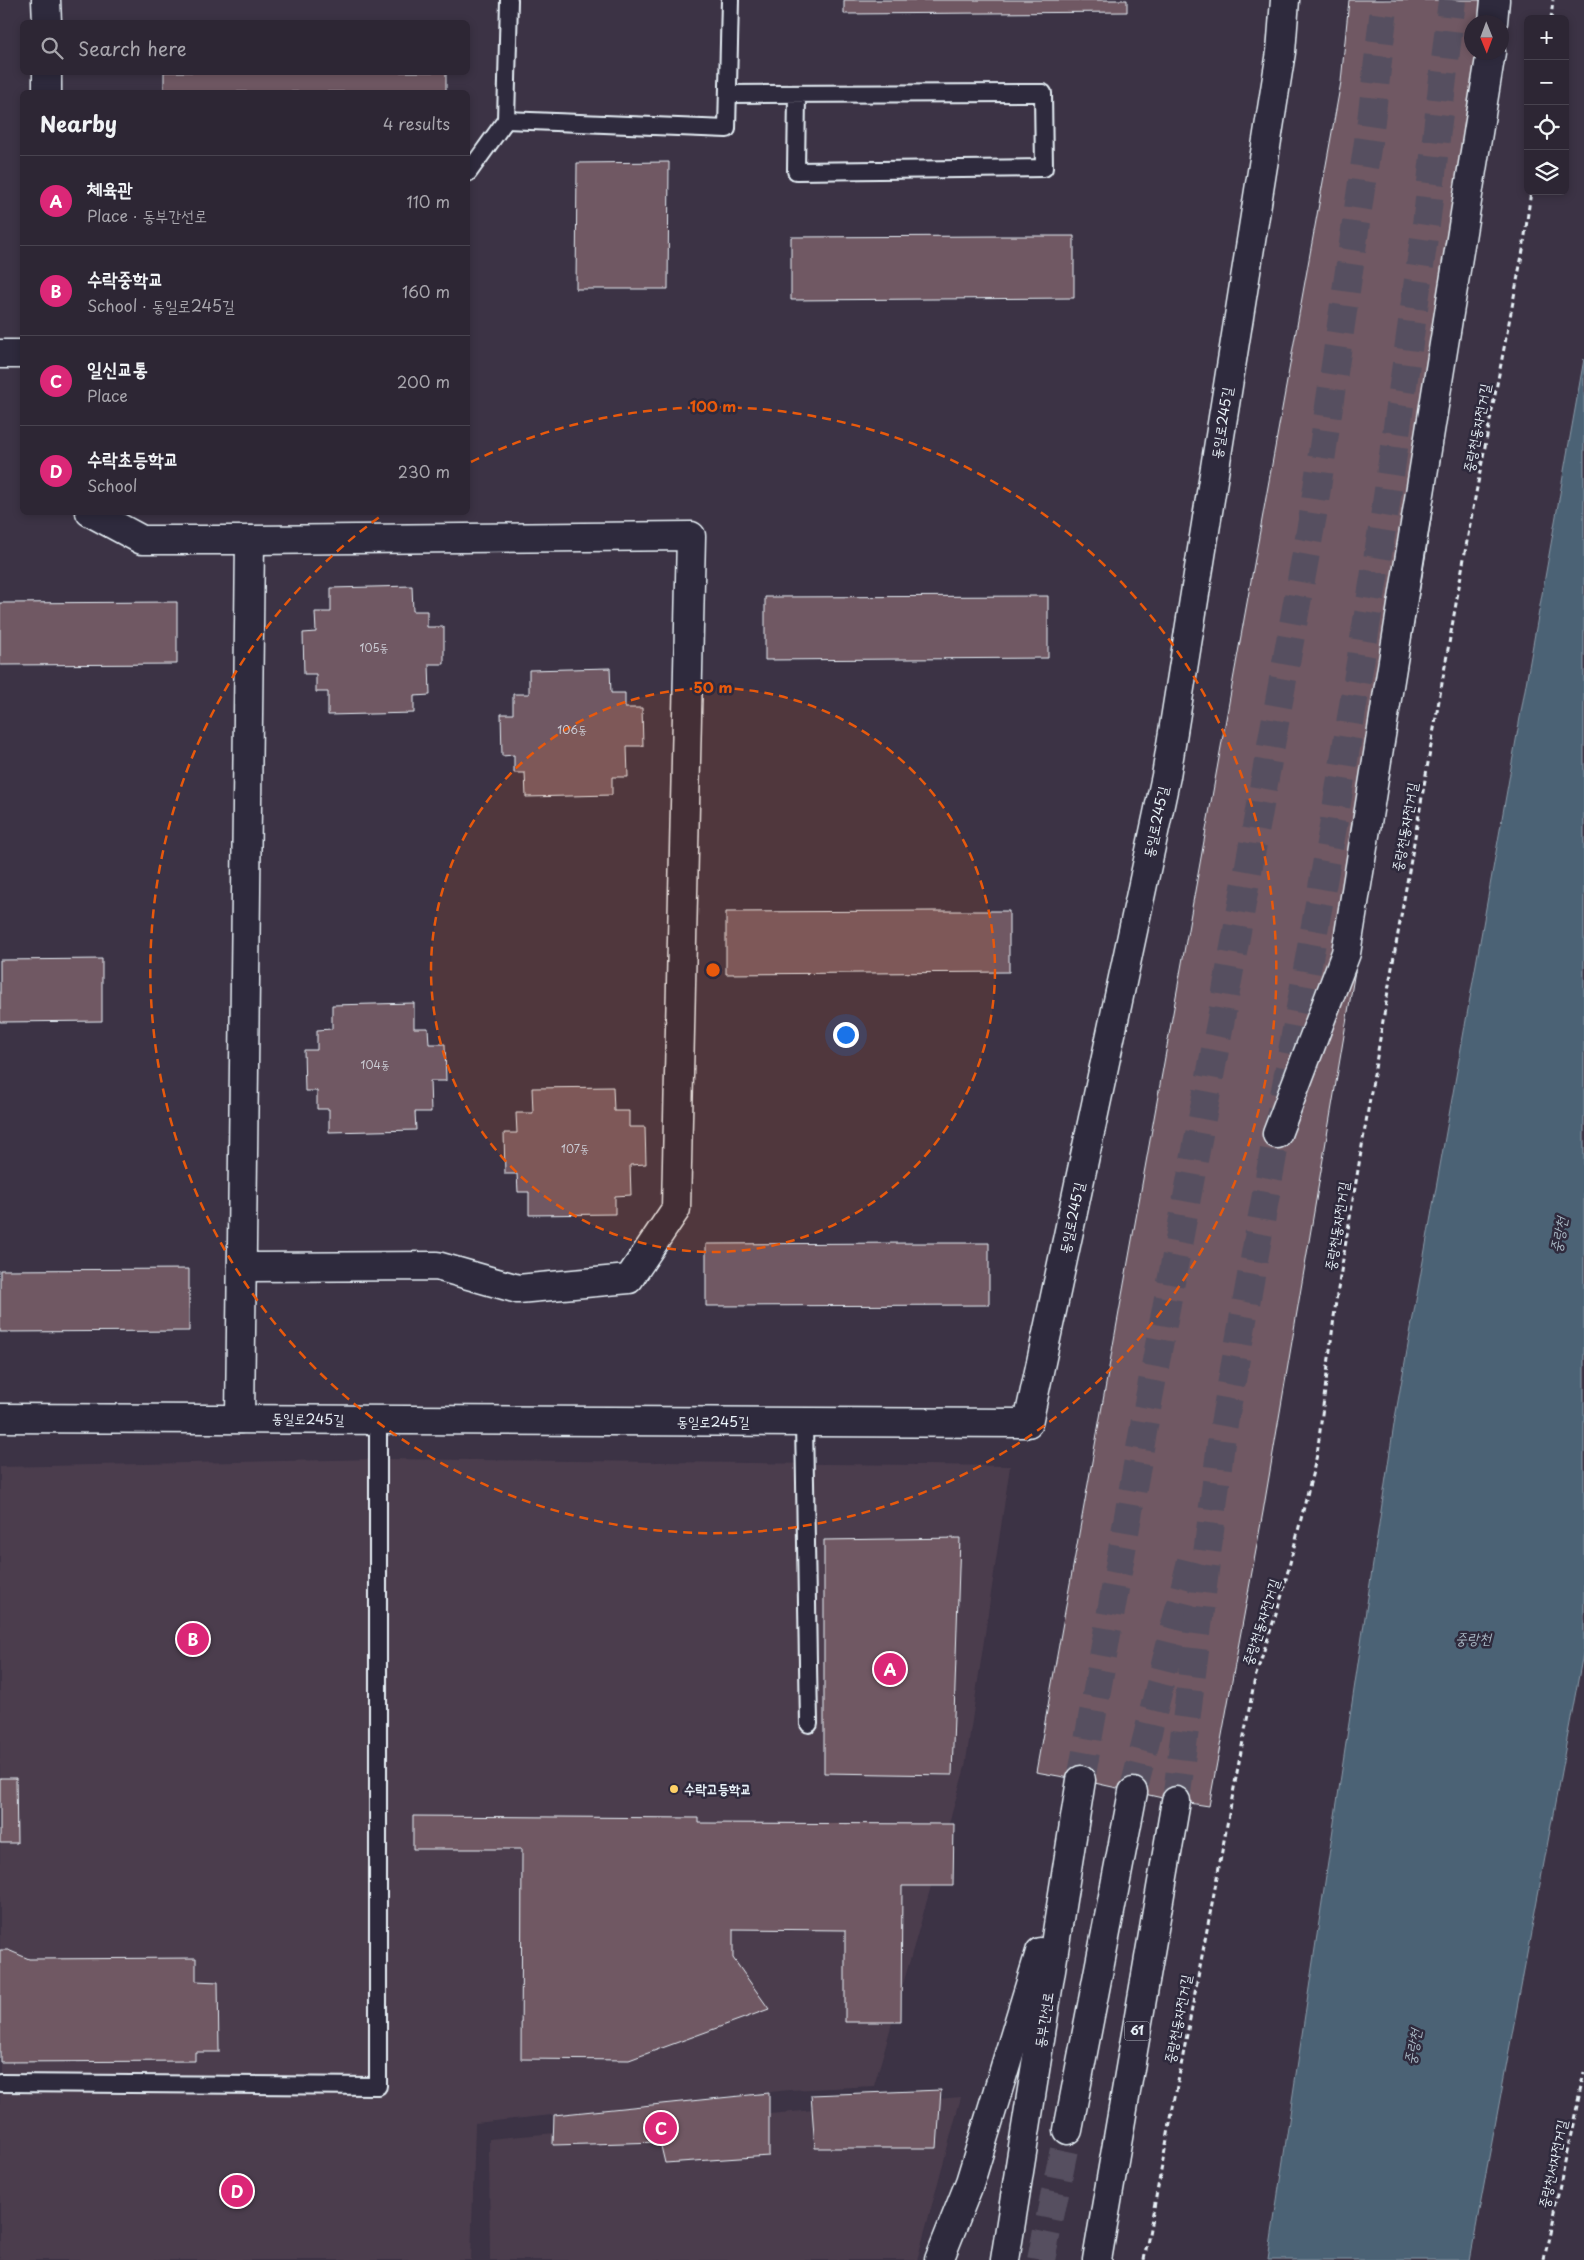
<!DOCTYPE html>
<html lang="en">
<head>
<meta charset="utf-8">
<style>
  :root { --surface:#2d2634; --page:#393240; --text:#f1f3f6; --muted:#a7a5ac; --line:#48434f; --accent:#db2777 }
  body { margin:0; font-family:"Playpen Sans","Poor Story",sans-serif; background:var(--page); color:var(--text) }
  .controls { position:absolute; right:15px; top:15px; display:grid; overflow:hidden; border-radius:8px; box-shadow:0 2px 8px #0003 }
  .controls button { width:45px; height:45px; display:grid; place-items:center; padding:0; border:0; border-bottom:1px solid var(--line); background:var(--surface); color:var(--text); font:25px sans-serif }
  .compass { position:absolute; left:1464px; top:15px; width:45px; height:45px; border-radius:50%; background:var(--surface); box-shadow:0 2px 8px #0003; rotate:179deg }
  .you { position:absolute; left:845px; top:1034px; width:18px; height:18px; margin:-12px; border:4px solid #fff; border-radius:50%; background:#1a73e8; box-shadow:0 0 0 8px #1a73e833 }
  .badge { display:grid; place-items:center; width:32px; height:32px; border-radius:50%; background:var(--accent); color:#fff; font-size:16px; font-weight:700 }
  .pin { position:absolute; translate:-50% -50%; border:2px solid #fff; box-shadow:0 1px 5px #0006 }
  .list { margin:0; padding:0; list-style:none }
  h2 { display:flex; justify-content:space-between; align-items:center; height:65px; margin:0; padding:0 20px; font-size:21px }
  h2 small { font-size:16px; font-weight:400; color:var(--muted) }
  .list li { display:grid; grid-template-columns:32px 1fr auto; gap:15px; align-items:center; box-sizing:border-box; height:90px; padding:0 20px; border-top:1px solid var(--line) }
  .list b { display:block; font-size:19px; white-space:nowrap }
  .list p { margin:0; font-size:16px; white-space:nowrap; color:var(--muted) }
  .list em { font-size:16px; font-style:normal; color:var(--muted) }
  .icon { flex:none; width:28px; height:28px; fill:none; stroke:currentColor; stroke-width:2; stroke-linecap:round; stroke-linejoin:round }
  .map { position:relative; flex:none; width:1584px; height:2260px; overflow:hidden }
  .search { position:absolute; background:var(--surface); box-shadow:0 2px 8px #0003; left:20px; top:20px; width:450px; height:55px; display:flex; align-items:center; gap:12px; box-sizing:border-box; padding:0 18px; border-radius:8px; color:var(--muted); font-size:19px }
  .panel { position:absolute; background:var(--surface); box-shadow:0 2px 8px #0003; left:20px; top:90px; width:450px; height:425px; border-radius:8px }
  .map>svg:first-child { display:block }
  .built { fill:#4c3e4e }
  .water { fill:#4b6275; stroke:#8a9ba9 }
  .building { fill:#705963; stroke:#e8f1f8 }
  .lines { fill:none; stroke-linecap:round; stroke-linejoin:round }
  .trunk-tunnel { stroke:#565060; stroke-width:28; stroke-dasharray:28 14; stroke-linecap:butt }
  .service-casing { stroke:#e8f1f8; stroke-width:20 }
  .minor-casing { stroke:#e8f1f8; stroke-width:31 }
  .trunk-casing { stroke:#e8f1f8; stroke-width:31 }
  .path { stroke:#e8f1f8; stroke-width:3; stroke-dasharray:5 4; stroke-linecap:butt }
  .service { stroke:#2f2a3d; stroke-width:16 }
  .minor { stroke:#2f2a3d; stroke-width:28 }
  .trunk { stroke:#2f2a3d; stroke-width:28 }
  .ring { fill:none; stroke:#e8590c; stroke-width:2.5; stroke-dasharray:9 6 }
  .poi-dot { fill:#ffd166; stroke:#2f2a3d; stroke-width:2 }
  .labels { text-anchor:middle; stroke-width:5; stroke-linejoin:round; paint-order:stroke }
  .number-label { font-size:11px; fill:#cacbd3 }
  .shield { fill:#2f2a3d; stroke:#b0b5c0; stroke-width:1 }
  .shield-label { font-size:12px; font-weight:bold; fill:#e8f1f8 }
  .street-label { font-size:14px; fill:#e8f1f8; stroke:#2f2a3d }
  .poi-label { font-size:14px; font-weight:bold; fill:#e8f1f8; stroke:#2f2a3d; text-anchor:start }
  .water-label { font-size:15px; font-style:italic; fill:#a9b8c4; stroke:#2f2a3d }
  .centre { fill:#e8590c; stroke:#2f2a3d; stroke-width:2.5 }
  .ring-label { font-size:15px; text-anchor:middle; font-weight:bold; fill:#e8590c; stroke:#2f2a3d; stroke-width:5; stroke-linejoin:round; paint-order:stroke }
</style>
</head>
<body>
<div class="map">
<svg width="1584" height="2260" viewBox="0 0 1584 2260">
  <rect width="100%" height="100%" fill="#3c3345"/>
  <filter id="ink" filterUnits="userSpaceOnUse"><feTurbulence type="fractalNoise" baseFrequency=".02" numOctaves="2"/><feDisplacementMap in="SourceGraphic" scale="10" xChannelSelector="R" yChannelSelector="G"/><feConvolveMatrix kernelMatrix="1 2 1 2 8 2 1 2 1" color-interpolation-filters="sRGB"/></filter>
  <g filter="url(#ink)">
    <!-- built -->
    <g class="built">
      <path d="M382 1459 1010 1466 965 1767 874 2086 789 2090 475 2123 471 2260H0V1467Z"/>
      <path d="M961 2097 917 2260H490L489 2139Z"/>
    </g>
    <!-- water -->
    <path class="water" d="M1584 359V1648L1470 2260H1268L1395 1418Z"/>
    <!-- building -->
    <g class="building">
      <path d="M844 0H1127V12L844 14Z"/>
      <path d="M1349 0H1500L1498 22H1472V52H1495L1488 127 1426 553 1263 1512 1209 1806 1176 1801 1081 1780 1036 1772 1341 82Z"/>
      <rect x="164" y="72" width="282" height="20"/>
      <path d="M669 162 668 289H576L577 163Z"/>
      <path d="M998 236H1074V298L791 300V237Z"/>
      <path d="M412 586 413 611H427V627H444V664H429L430 695 414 696V713L328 715V692H316V674H304L303 633 316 632 315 612H331V588Z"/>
      <path d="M1048 596V658L765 660V597Z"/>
      <path d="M177 602V664L0 665V603Z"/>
      <path d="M610 668 611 693H625V708H642L643 746H627L628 777H612V795L526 797 525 773H514V755L502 756 501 714H513V694H529V670Z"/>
      <path d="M933 911H1009V972L726 974V912Z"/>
      <path d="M102 959V1021L0 1022V960Z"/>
      <path d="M414 1003V1028H428L429 1044H445L446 1081H430L431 1112H415L416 1130 329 1132V1109H317V1091H305L304 1050H317V1030L332 1029V1005Z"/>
      <path d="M613 1087 614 1111H629V1127H645L646 1164 630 1165 631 1195 615 1196V1214L529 1215V1192H518L517 1174H505L504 1133H517L516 1113H533L532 1088Z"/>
      <path d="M913 1243H989V1305L706 1306V1244Z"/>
      <path d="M189 1269V1331L0 1332V1270Z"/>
      <path d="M960 1538 952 1775 824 1773V1540Z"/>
      <path d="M0 1778H16L17 1843H0Z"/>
      <path d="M413 1816 698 1818V1823L954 1824 953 1886H902L901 2022H845V1930L733 1929V1958L769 2009 629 2060 521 2059 522 1849H413Z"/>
      <path d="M0 1950H8L29 1959 196 1958V1981L218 1982 219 2052H195V2061L0 2062Z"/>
      <path d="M941 2090 937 2148H815L811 2095Z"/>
      <path d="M769 2093V2156L665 2163 660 2142 553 2145 554 2115Z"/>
    </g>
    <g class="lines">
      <!-- trunk-tunnel -->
      <g class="trunk-tunnel">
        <path d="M1081 1780 1149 1398 1223 1008 1313 515 1371 121 1385 0"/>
        <path d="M1133 1792 1193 1553"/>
        <path d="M1176 1801 1222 1435 1333 827 1385 511 1427 217 1452 0"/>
        <path d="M1041 2260 1068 2130"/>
      </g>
      <!-- service casing -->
      <g class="service-casing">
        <g id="service">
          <path d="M728 94 1043 93 1044 168 796 171 797 94"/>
          <path d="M506 120 727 129 730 0"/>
          <path d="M468 173 506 120 509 0"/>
          <path d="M804 1422 809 1724"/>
          <path d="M0 2083 378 2086V1420"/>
        </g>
      </g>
      <!-- minor casing -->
      <g class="minor-casing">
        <g id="minor">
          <path d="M46 0 47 22"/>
          <path d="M47 72V92"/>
          <path d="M0 354H22"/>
          <path d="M90 512 142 540H250L240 1419"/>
          <path d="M242 1267 437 1266 518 1289 629 1279 676 1209 691 536 250 540"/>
          <path d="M0 1418 1028 1423 1166 776 1281 52 1285 0"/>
        </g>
      </g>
      <!-- trunk casing -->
      <g class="trunk-casing">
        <g id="trunk">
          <path d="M1493 22 1495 0"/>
          <path d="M1277 1134 1346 953 1491 52"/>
          <path d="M1068 2130 1133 1792"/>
          <path d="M939 2260 970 2182 1040 1952"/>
          <path d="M1005 2260 1081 1780"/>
          <path d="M1097 2260 1176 1801"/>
        </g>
      </g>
      <!-- path -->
      <g class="path">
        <path d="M1551 19 1553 0"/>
        <path d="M1144 2260 1255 1678 1282 1595 1317 1455 1336 1301 1390 979 1470 524 1523 250 1531 191"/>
        <path d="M1544 2260 1584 2073"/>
      </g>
      <!-- service -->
      <use href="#service" class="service"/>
      <!-- minor -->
      <use href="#minor" class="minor"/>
      <!-- trunk -->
      <use href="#trunk" class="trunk"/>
    </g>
  </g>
  <!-- distance rings -->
  <circle cx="713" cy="970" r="282" fill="#e8590c" fill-opacity=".12"/>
  <g class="ring">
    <circle cx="713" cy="970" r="282"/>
    <path d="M471 462A563 563 0 1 1 382 515"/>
  </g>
  <!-- markers -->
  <circle class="poi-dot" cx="674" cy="1789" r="5"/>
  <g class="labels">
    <!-- number labels -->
    <g class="number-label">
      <text x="374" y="652">105동</text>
      <text x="572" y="734">106동</text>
      <text x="375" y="1069">104동</text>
      <text x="575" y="1153">107동</text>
    </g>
    <!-- shield labels -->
    <rect class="shield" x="1124.5" y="2021.5" width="25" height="19" rx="4"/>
    <g class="shield-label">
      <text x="1137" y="2035">61</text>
    </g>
    <!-- street labels -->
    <g class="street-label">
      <text transform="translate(1222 423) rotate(-81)" y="5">동일로245길</text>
      <text transform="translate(1477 428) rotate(-79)" y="5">중랑천동자전거길</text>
      <text transform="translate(1156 822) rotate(-78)" y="5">동일로245길</text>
      <text transform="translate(1405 827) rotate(-80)" y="5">중랑천동자전거길</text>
      <text transform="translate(1072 1218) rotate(-78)" y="5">동일로245길</text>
      <text transform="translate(1337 1226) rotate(-81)" y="5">중랑천동자전거길</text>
      <text transform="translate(308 1419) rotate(1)" y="5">동일로245길</text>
      <text x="713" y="1427">동일로245길</text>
      <text transform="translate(1261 1622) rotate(-72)" y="5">중랑천동자전거길</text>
      <text transform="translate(1178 2019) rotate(-79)" y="5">중랑천동자전거길</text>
      <text transform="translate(1044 2020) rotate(-81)" y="5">동부간선로</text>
      <text transform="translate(1553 2164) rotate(-78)" y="5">중랑천서자전거길</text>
    </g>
    <!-- poi labels -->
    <g class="poi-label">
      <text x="684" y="1794">수락고등학교</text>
    </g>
    <!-- water labels -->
    <g class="water-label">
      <text transform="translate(1559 1235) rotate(-80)" y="5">중랑천</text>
      <text x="1473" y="1644">중랑천</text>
      <text transform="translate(1413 2047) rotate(-80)" y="5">중랑천</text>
    </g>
  </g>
  <circle cx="713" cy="970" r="8" class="centre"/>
  <g class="ring-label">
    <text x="713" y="412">100 m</text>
    <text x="713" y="693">50 m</text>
  </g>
</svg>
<div class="controls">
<button>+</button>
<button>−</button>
<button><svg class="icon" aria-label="locate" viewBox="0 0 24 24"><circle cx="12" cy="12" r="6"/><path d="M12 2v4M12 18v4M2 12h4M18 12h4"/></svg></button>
<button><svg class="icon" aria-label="layers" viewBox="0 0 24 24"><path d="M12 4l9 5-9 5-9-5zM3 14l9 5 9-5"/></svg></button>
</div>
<svg class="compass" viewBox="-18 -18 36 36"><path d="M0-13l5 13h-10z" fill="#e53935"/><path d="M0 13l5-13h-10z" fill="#a7a5ac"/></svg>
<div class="you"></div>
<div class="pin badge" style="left:890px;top:1669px">A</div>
<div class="pin badge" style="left:193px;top:1639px">B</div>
<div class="pin badge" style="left:661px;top:2128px">C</div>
<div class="pin badge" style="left:237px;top:2191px">D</div>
<div class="search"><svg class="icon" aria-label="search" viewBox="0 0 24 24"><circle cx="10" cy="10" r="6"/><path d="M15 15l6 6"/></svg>Search here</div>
<section class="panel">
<h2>Nearby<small>4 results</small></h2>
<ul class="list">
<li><span class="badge">A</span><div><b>체육관</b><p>Place · 동부간선로</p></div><em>110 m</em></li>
<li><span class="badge">B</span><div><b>수락중학교</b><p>School · 동일로245길</p></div><em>160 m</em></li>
<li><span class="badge">C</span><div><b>일신교통</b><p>Place</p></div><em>200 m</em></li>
<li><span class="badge">D</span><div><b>수락초등학교</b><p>School</p></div><em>230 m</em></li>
</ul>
</section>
</div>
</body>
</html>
